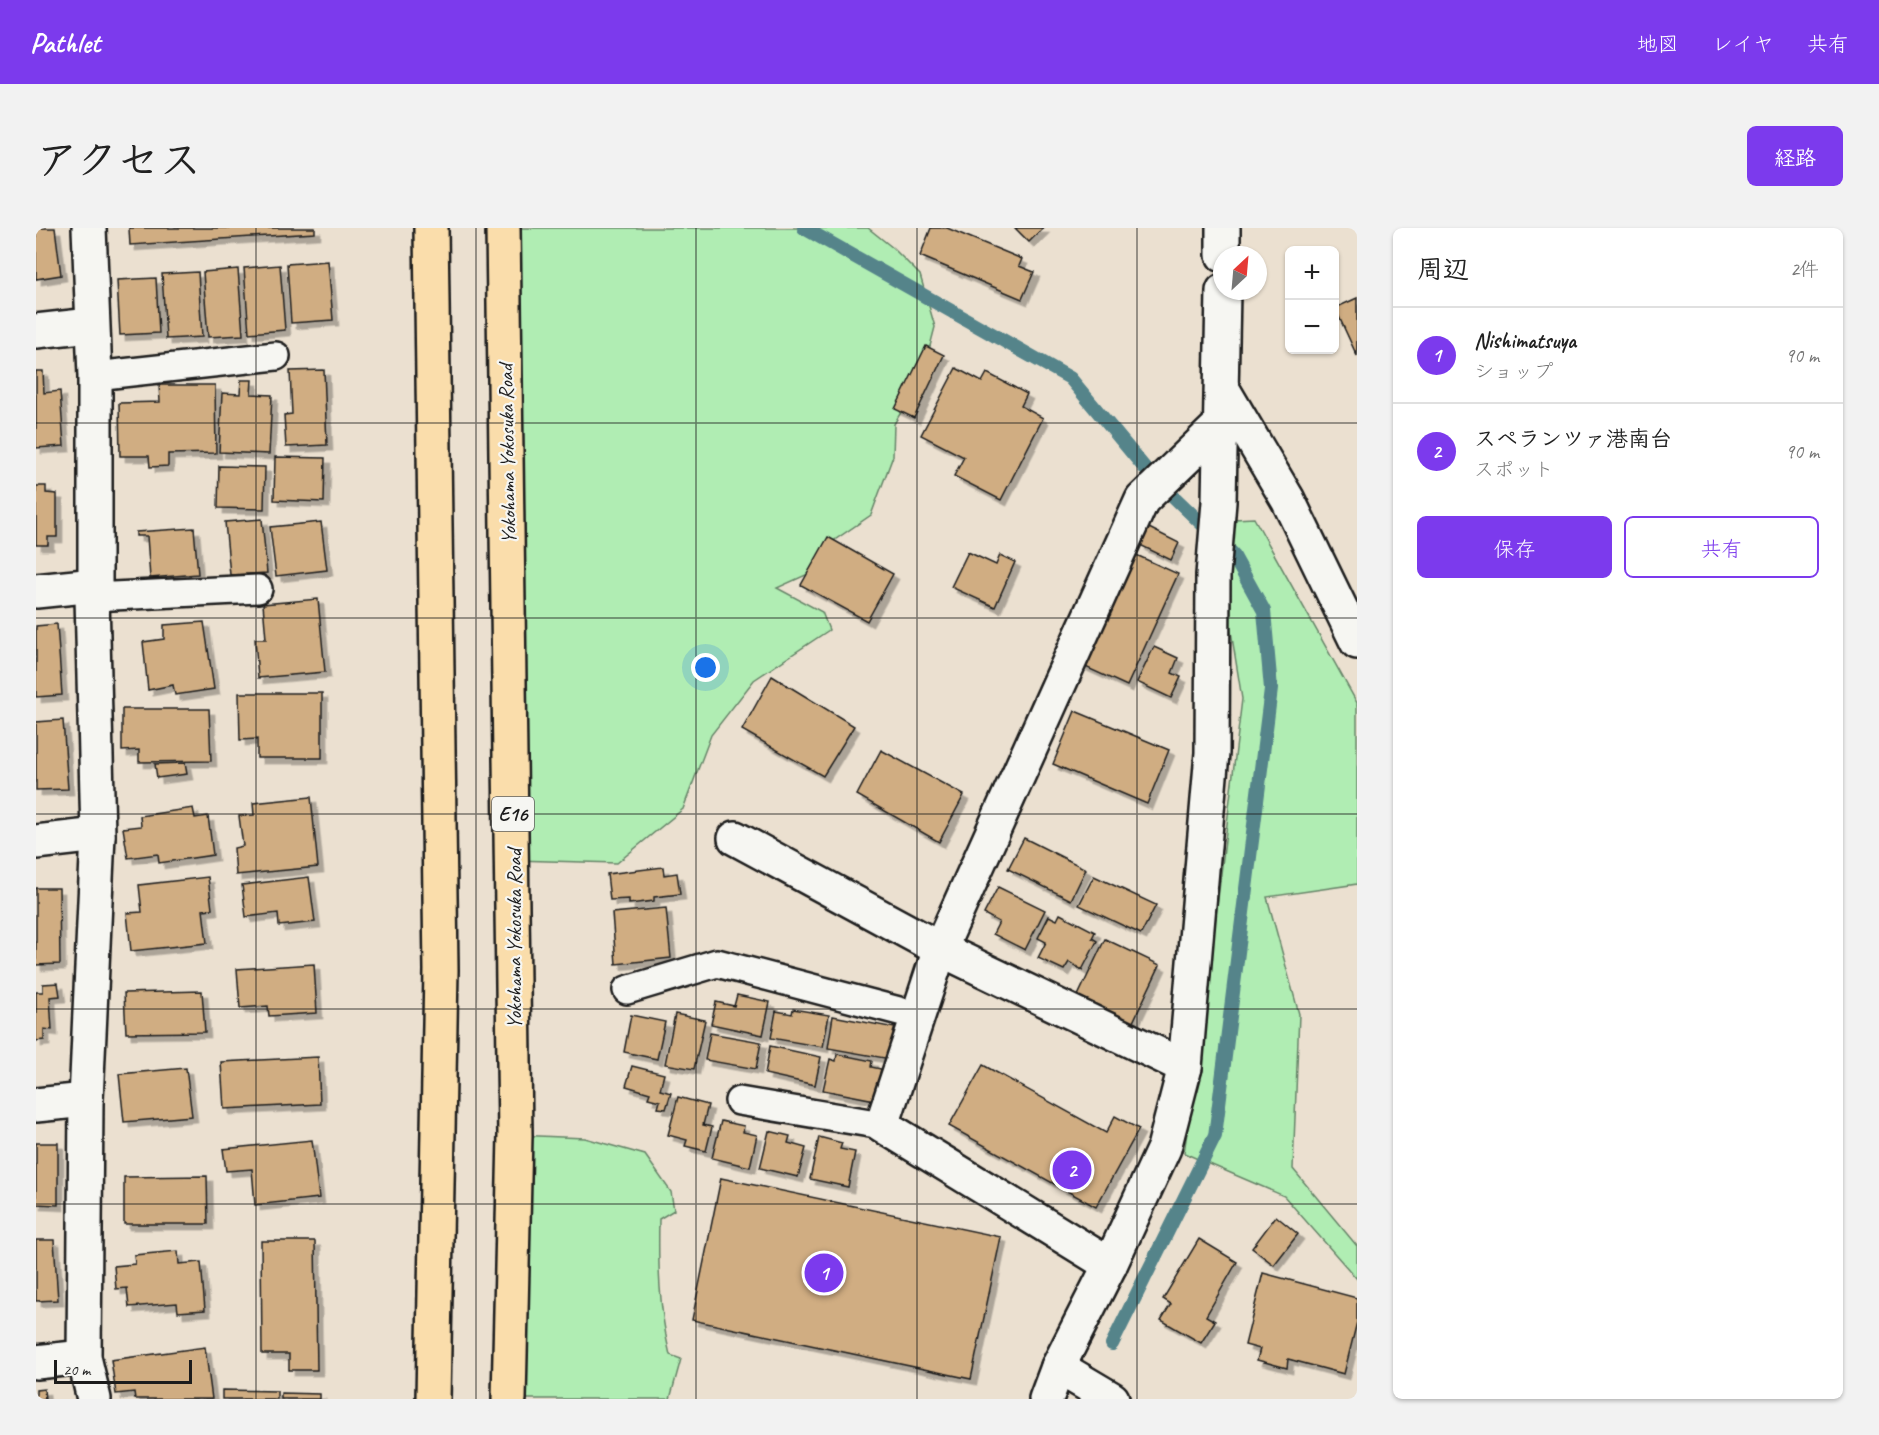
<!DOCTYPE html>
<html lang="ja">
<head>
<meta charset="utf-8">
<style>
  :root { --surface:#fff; --page:#f2f2f2; --text:#222; --muted:#767676; --line:#e0e0e0; --accent:#7c3aed }
  body { margin:0; font-family:Caveat,"Klee One",sans-serif; background:var(--page); color:var(--text) }
  .controls { position:absolute; right:18px; top:18px; display:grid; overflow:hidden; border-radius:9px; box-shadow:0 2px 4px #0004 }
  .controls button { width:54px; height:54px; display:grid; place-items:center; padding:0; border:0; border-bottom:2px solid var(--line); background:var(--surface); color:var(--text); font:30px sans-serif }
  .compass { position:absolute; left:1177px; top:18px; width:54px; height:54px; border-radius:50%; background:var(--surface); box-shadow:0 2px 4px #0004; rotate:26deg }
  .scale { position:absolute; left:18px; bottom:15px; width:138px; box-sizing:border-box; padding-left:6px; border:3px solid #1c1c1c; border-top:0; font-size:16px; line-height:21px; white-space:nowrap; color:#1c1c1c; -webkit-text-stroke:4px #f6f6f2; paint-order:stroke }
  .you { position:absolute; left:670px; top:440px; width:21px; height:21px; margin:-15px; border:4px solid #fff; border-radius:50%; background:#1a73e8; box-shadow:0 0 0 9px #1a73e833 }
  .badge { display:grid; place-items:center; width:39px; height:39px; border-radius:50%; background:var(--accent); color:#fff; font-size:20px; font-weight:700 }
  .pin { position:absolute; translate:-50% -50%; border:3px solid #fff; box-shadow:0 2px 6px #0006 }
  .list { margin:0; padding:0; list-style:none }
  h2 { display:flex; justify-content:space-between; align-items:center; height:78px; margin:0; padding:0 24px; font-size:26px }
  h2 small { font-size:20px; font-weight:400; color:var(--muted) }
  .list li { display:grid; grid-template-columns:39px 1fr auto; gap:18px; align-items:center; box-sizing:border-box; height:96px; padding:0 24px; border-top:2px solid var(--line) }
  .list b { display:block; font-size:22px; white-space:nowrap }
  .list p { margin:0; font-size:20px; white-space:nowrap; color:var(--muted) }
  .list em { font-size:20px; font-style:normal; color:var(--muted) }
  .actions { display:flex; gap:12px; padding:18px 24px }
  .actions a { flex:1; padding:14px 0; border:2px solid var(--accent); border-radius:9px; text-align:center; font-size:21px; color:var(--accent) }
  .actions .main { background:var(--accent); color:#fff }
  .map { position:relative; flex:none; width:1321px; height:1171px; overflow:hidden; border-radius:9px }
  header { display:flex; align-items:center; gap:36px; box-sizing:border-box; height:84px; padding:0 30px; background:var(--accent); color:#fff }
  header strong { font-size:28px }
  nav { display:flex; gap:33px; margin-inline-start:auto; font-size:21px }
  .intro { display:flex; align-items:center; justify-content:space-between; box-sizing:border-box; height:144px; padding:0 36px }
  h1 { margin:0; font-size:42px }
  .button { padding:15px 27px; border-radius:9px; background:var(--accent); color:#fff; font-size:21px; font-weight:700 }
  main { display:flex; gap:36px; padding:0 36px }
  aside { flex:1; background:var(--surface); border-radius:9px; box-shadow:0 2px 4px #0004 }
  .map>svg:first-child { display:block }
  .green { fill:#b0edb3; stroke:#668468; stroke-width:1.5 }
  .lines { fill:none; stroke-linecap:round; stroke-linejoin:round }
  .stream { stroke:#54848a; stroke-width:14 }
  .building { fill:#d0ad82; stroke:#1c1c1c; stroke-width:1.5; filter:url(#shadow) }
  .service-casing { stroke:#1c1c1c; stroke-width:32 }
  .minor-casing { stroke:#1c1c1c; stroke-width:38 }
  .motorway-casing { stroke:#1c1c1c; stroke-width:38 }
  .service { stroke:#f6f6f2; stroke-width:27 }
  .minor { stroke:#f6f6f2; stroke-width:33 }
  .motorway { stroke:#faddab; stroke-width:33 }
  .grid { fill:none; stroke:#1c1c1c; stroke-width:1.5; stroke-opacity:0.55 }
  .labels { text-anchor:middle; stroke-width:4.5; stroke-linejoin:round; paint-order:stroke }
  .shield { fill:#f6f6f2; stroke:#5d5d5c; stroke-width:1.5 }
  .shield-label { font-size:20px; font-weight:bold; fill:#1c1c1c }
  .street-label { font-size:21px; fill:#1c1c1c; stroke:#f6f6f2 }
</style>
</head>
<body>
<header>
<strong>Pathlet</strong>
<nav><a>地図</a><a>レイヤ</a><a>共有</a></nav>
</header>
<div class="intro"><h1>アクセス</h1><a class="button">経路</a></div>
<main>
<div class="map">
<svg width="1321" height="1171" viewBox="0 0 1321 1171">
  <defs>
    <filter id="shadow"><feDropShadow dx="5.5" dy="5.5" stdDeviation="0" flood-color="#0004"/></filter>
  </defs>
  <rect width="100%" height="100%" fill="#ebe0d0"/>
  <filter id="ink" filterUnits="userSpaceOnUse"><feTurbulence type="fractalNoise" baseFrequency=".0167" numOctaves="2"/><feDisplacementMap in="SourceGraphic" scale="12" xChannelSelector="R" yChannelSelector="G"/><feConvolveMatrix kernelMatrix="1 2 1 2 8 2 1 2 1" color-interpolation-filters="sRGB"/></filter>
  <g filter="url(#ink)">
    <!-- green -->
    <g class="green">
      <path d="M467 0H832L857 20 884 47 899 99 886 149 858 196 857 228 835 287 790 318 781 342 741 360 786 384 793 402 718 452 675 507 647 581 581 635 478 632Z"/>
      <path d="M1218 290 1321 475V656L1231 669 1263 786 1257 941 1321 1018V1051L1248 968 1148 925 1167 796 1206 471 1186 347 1198 291Z"/>
      <path d="M479 907 549 910 609 927 635 964 638 982 623 991C622 1038 623 1081 634 1127L645 1131 634 1171H473Z"/>
    </g>
    <g class="lines">
      <!-- stream -->
      <path class="stream" d="M768 0 1034 150 1112 244 1196 325 1228 383 1235 461 1179 908 1076 1116"/>
    </g>
    <!-- building -->
    <g class="building">
      <path d="M0 0H19L25 47 0 51Z"/>
      <path d="M93 0H279V5L94 17Z"/>
      <path d="M895 0H911L986 31 983 38 998 44 986 71 884 28Z"/>
      <path d="M979 0H1007L993 14Z"/>
      <path d="M292 33 297 92 255 95 251 36Z"/>
      <path d="M244 37 249 102 213 105 208 40Z"/>
      <path d="M202 41 207 107 172 109 167 44Z"/>
      <path d="M162 44 166 109 130 111 126 46Z"/>
      <path d="M120 50 123 105 84 107 81 52Z"/>
      <path d="M1321 70V128L1299 80Z"/>
      <path d="M890 118 908 127 878 190 859 181Z"/>
      <path d="M920 140 946 154 951 145 991 166 985 178 1007 190 965 272 918 248 928 229 885 207Z"/>
      <path d="M288 142 291 217 250 219 248 187 256 186 254 143Z"/>
      <path d="M0 143H7L8 165 24 163 28 218 0 220Z"/>
      <path d="M205 152H216L215 166 236 167 233 226 183 224 186 165 204 166Z"/>
      <path d="M123 157H179L180 225 132 226V238L114 239 113 228H84L83 175 124 174Z"/>
      <path d="M239 229 289 230 288 274 238 272Z"/>
      <path d="M183 238 229 239 228 281 182 280Z"/>
      <path d="M0 258H10V265L21 266V309H12V317H0Z"/>
      <path d="M226 291 231 345 194 347 189 294Z"/>
      <path d="M285 294 291 342 240 348 234 299Z"/>
      <path d="M158 300 162 346 114 350 111 308H100V304Z"/>
      <path d="M1113 300 1143 315 1135 332 1104 317Z"/>
      <path d="M792 309 857 346 831 393 765 357Z"/>
      <path d="M932 324 960 337 964 327 979 334 959 379 915 359Z"/>
      <path d="M1096 325 1142 346 1091 458 1045 437Z"/>
      <path d="M282 371 289 444 222 450 219 411H230L227 376Z"/>
      <path d="M168 394 178 461 139 467 137 457 112 462 107 414 128 411V397Z"/>
      <path d="M21 396 26 467 0 469V398Z"/>
      <path d="M1118 419 1142 430 1136 445 1145 449 1135 470 1101 454Z"/>
      <path d="M736 448 818 498 787 548 706 502Z"/>
      <path d="M203 465H286V530H221V511L204 512Z"/>
      <path d="M86 481H173L175 533 103 534V522L86 523Z"/>
      <path d="M1039 483 1133 522 1111 576 1017 536Z"/>
      <path d="M27 492 32 561 0 562V494Z"/>
      <path d="M845 522 928 567 903 614 821 567Z"/>
      <path d="M149 535 151 546 121 550 119 536Z"/>
      <path d="M275 569 282 639 200 647 198 620 207 618 203 588 218 587 217 575Z"/>
      <path d="M157 580 159 590 172 588 177 627 123 635 122 626 92 630 87 600 105 598 104 588Z"/>
      <path d="M988 610 1050 641 1035 672 972 641Z"/>
      <path d="M627 639 628 647 641 645 644 666 618 669V673L593 676V671L574 672 571 646Z"/>
      <path d="M1058 648 1120 677 1105 706 1043 677Z"/>
      <path d="M172 649 176 681 167 682 171 715 95 723 91 685 106 684 103 657Z"/>
      <path d="M273 649 279 694 243 698 242 685 210 689 206 657Z"/>
      <path d="M962 659 1009 682 989 722 957 706 963 694 948 686Z"/>
      <path d="M0 660H23L24 736 0 737Z"/>
      <path d="M630 680 635 730 580 736 576 685Z"/>
      <path d="M1024 686 1059 704 1056 710 1061 713 1046 742 1033 734 1028 742 1002 730 1010 714 1002 710 1013 688 1021 692Z"/>
      <path d="M1069 711 1124 737 1096 796 1041 770Z"/>
      <path d="M278 736 281 785 233 788 232 778 204 780 201 741Z"/>
      <path d="M22 755 24 768 14 769 16 802 8 801V812L0 813V764H7V756Z"/>
      <path d="M166 763 169 804 90 805 88 765Z"/>
      <path d="M701 767 734 774 727 807 675 796 680 774 698 778Z"/>
      <path d="M757 781 793 787 787 819 735 810 740 783 756 786Z"/>
      <path d="M639 786 669 792 658 841 629 836Z"/>
      <path d="M595 787 629 794 621 831 588 824Z"/>
      <path d="M797 788 859 800 854 831 792 820Z"/>
      <path d="M674 805 725 814 720 841 669 832Z"/>
      <path d="M734 818 785 829 779 857 729 846Z"/>
      <path d="M801 826 836 833 835 839 845 841 839 872 787 862 794 831 800 833Z"/>
      <path d="M282 829 284 876 188 881 185 834Z"/>
      <path d="M947 837 1070 905 1079 888 1103 901 1060 979 913 898Z"/>
      <path d="M596 838 628 846 624 862 635 865 630 881 622 880 624 873 612 870 614 865 590 858Z"/>
      <path d="M150 840 156 888 88 894 83 846Z"/>
      <path d="M642 869 672 877 667 897 676 899 670 923 649 918 651 912 632 907Z"/>
      <path d="M685 893 708 898 707 904 721 907 714 939 676 930Z"/>
      <path d="M733 903 754 908 752 915 770 920 762 949 724 940Z"/>
      <path d="M783 909 806 915 804 921 819 924 812 959 774 951Z"/>
      <path d="M276 912 283 970 219 977 216 941 190 943 187 921Z"/>
      <path d="M0 915H22V977L0 976Z"/>
      <path d="M171 948 172 996H88V949Z"/>
      <path d="M685 950 965 1009 935 1151 656 1092Z"/>
      <path d="M1240 988 1262 1006 1238 1037 1216 1020Z"/>
      <path d="M1163 1011 1201 1034 1170 1088 1179 1093 1165 1115 1125 1092 1135 1076 1127 1071Z"/>
      <path d="M0 1012H18L22 1072 0 1073Z"/>
      <path d="M225 1013H279L281 1142H253V1126H226Z"/>
      <path d="M142 1023 143 1036 165 1034 169 1082 142 1084 141 1075 93 1079 91 1060 80 1061 78 1038 99 1036 98 1027Z"/>
      <path d="M1227 1045 1321 1070V1094L1308 1146 1252 1131 1251 1140 1221 1132 1224 1121 1209 1117Z"/>
      <path d="M169 1119 176 1171H99L98 1164 80 1166 75 1132Z"/>
      <path d="M8 1161 9 1171H0V1162Z"/>
      <path d="M186 1162 241 1163V1171H186Z"/>
      <path d="M245 1165 284 1166V1171H245Z"/>
    </g>
    <g class="lines">
      <!-- service casing -->
      <g class="service-casing">
        <g id="service">
          <path d="M59 148 240 128"/>
          <path d="M56 369 222 361"/>
          <path d="M591 762 681 735 882 788"/>
          <path d="M703 873 846 897"/>
        </g>
      </g>
      <!-- minor casing -->
      <g class="minor-casing">
        <g id="minor">
          <path d="M53 0 59 148V357L56 369 62 607 50 872 48 1129 58 1171"/>
          <path d="M1187 27V0"/>
          <path d="M0 103 55 97"/>
          <path d="M1186 160 1252 272 1321 414"/>
          <path d="M0 363 59 357"/>
          <path d="M699 610 904 721 1149 839"/>
          <path d="M0 614 62 607"/>
          <path d="M0 877 50 872"/>
          <path d="M1074 1037 846 897 904 721 1106 272 1185 196"/>
          <path d="M0 1134 48 1129"/>
          <path d="M1022 1139 1076 1171"/>
          <path d="M1010 1171 1022 1139 1074 1037 1128 920 1149 839 1176 525 1177 347 1183 274 1187 63"/>
        </g>
      </g>
      <!-- motorway casing -->
      <g class="motorway-casing">
        <g id="motorway">
          <path d="M395 0 405 742 397 1171"/>
          <path d="M467 0 479 907 473 1171"/>
        </g>
      </g>
      <!-- service -->
      <use href="#service" class="service"/>
      <!-- minor -->
      <use href="#minor" class="minor"/>
      <!-- motorway -->
      <use href="#motorway" class="motorway"/>
    </g>
  </g>
  <!-- grid -->
  <path class="grid" d="M220 0V1171M440 0V1171M660 0V1171M881 0V1171M1101 0V1171M0 195H1321M0 390H1321M0 586H1321M0 781H1321M0 976H1321"/>
  <g class="labels">
    <!-- shield labels -->
    <rect class="shield" x="456" y="569" width="42" height="34" rx="4.5"/>
    <g class="shield-label">
      <text x="477" y="593">E16</text>
    </g>
    <!-- street labels -->
    <g class="street-label">
      <text transform="translate(471 226) rotate(-91)" y="7">Yokohama Yokosuka Road</text>
      <text transform="translate(478 711) rotate(-90)" y="7">Yokohama Yokosuka Road</text>
    </g>
  </g>
</svg>
<div class="controls">
<button>+</button>
<button>−</button>
</div>
<svg class="compass" viewBox="-18 -18 36 36"><path d="M0-13l5 13h-10z" fill="#e53935"/><path d="M0 13l5-13h-10z" fill="#767676"/></svg>
<div class="scale">20 m</div>
<div class="you"></div>
<div class="pin badge" style="left:788px;top:1045px">1</div>
<div class="pin badge" style="left:1036px;top:942px">2</div>
</div>
<aside>
<h2>周辺<small>2件</small></h2>
<ul class="list">
<li><span class="badge">1</span><div><b>Nishimatsuya</b><p>ショップ</p></div><em>90 m</em></li>
<li><span class="badge">2</span><div><b>スペランツァ港南台</b><p>スポット</p></div><em>90 m</em></li>
</ul>
<div class="actions"><a class="main">保存</a><a>共有</a></div>
</aside>
</main>
</body>
</html>
